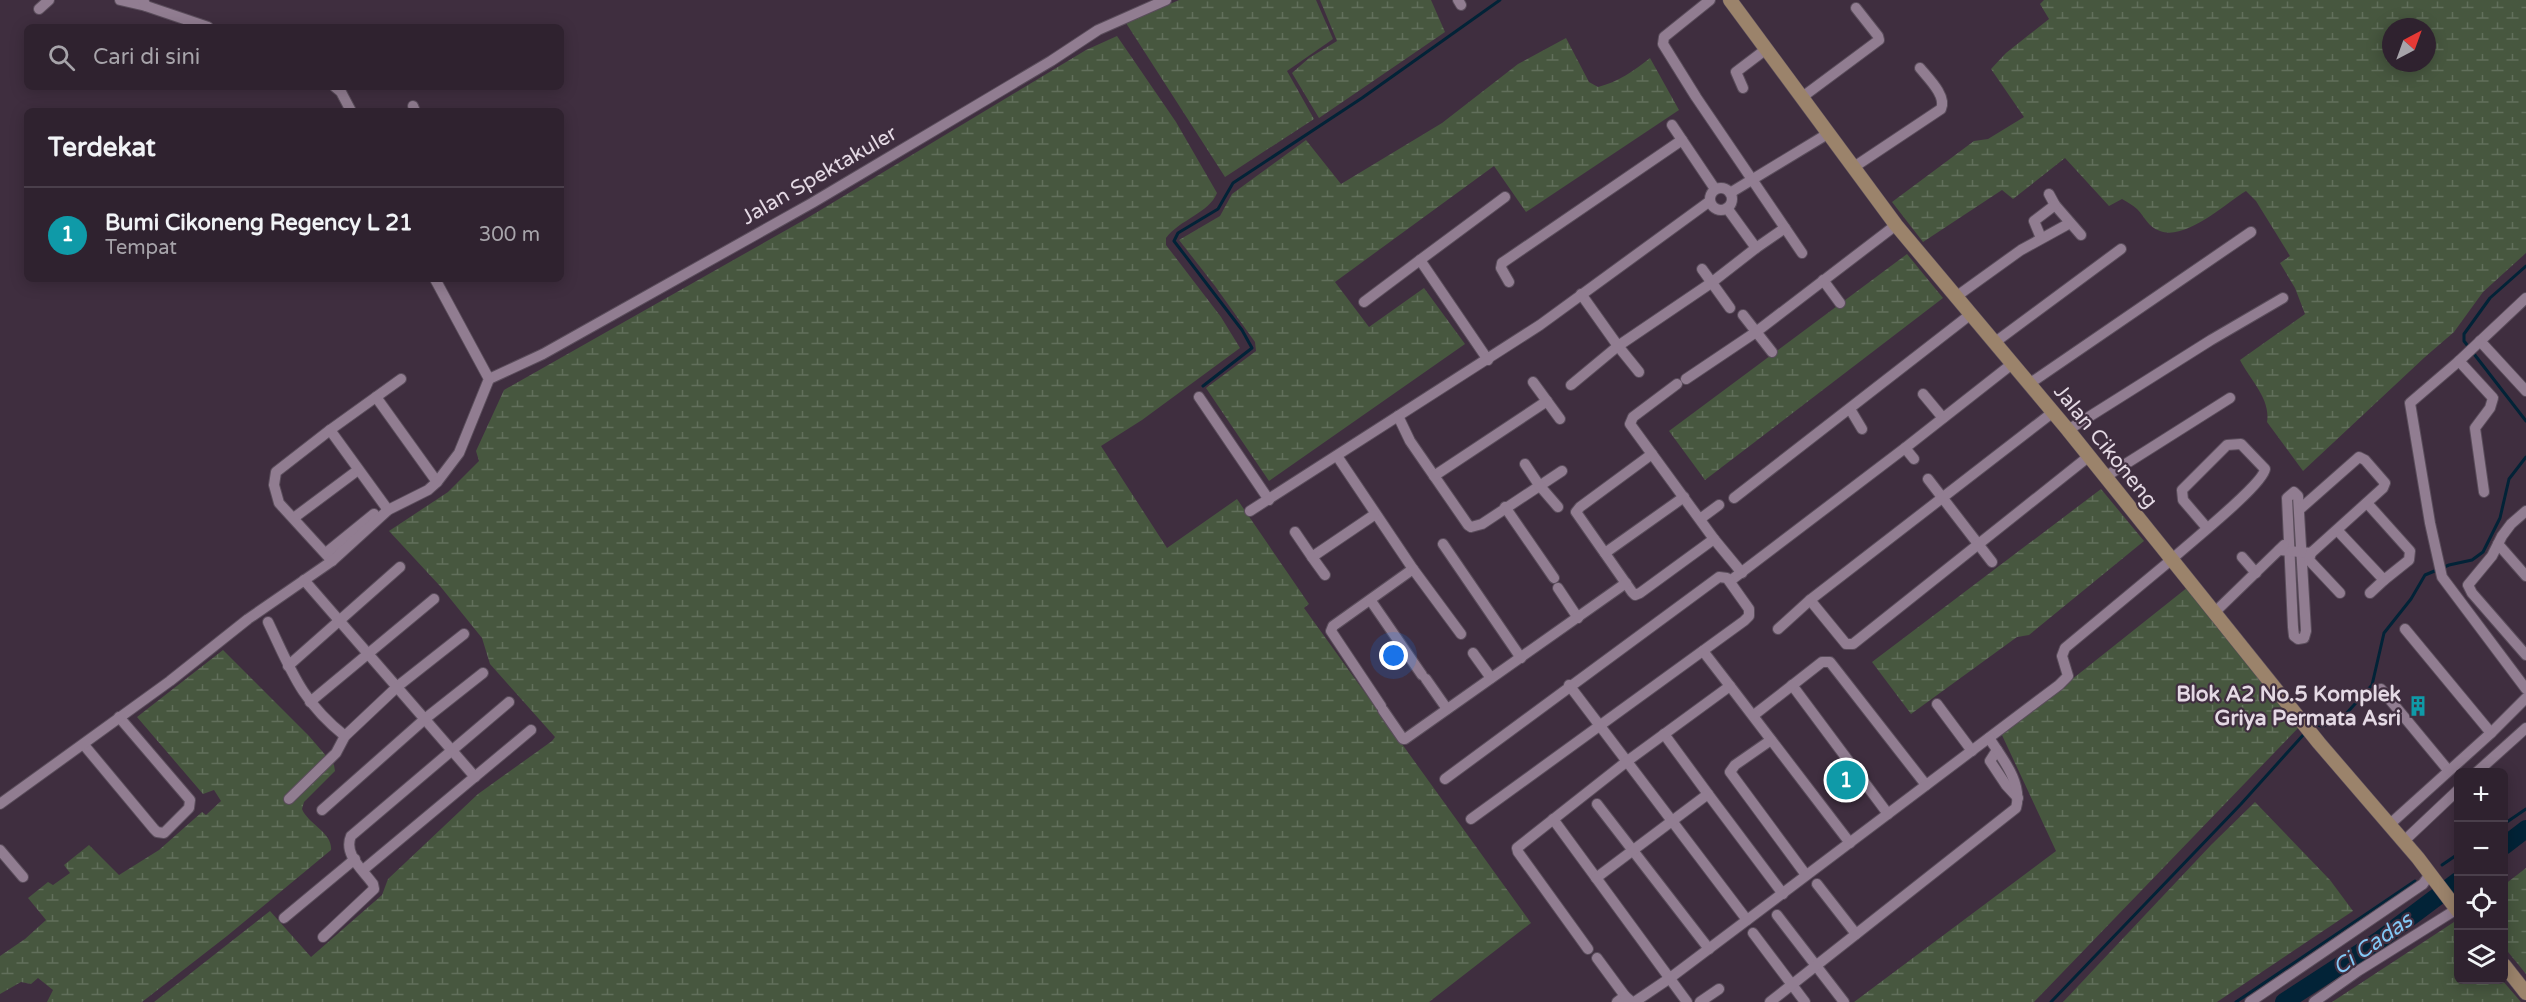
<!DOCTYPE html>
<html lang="id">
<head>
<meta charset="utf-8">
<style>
  :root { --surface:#2f222f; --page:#372a37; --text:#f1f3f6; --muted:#a7a4aa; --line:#4a3f4b; --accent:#76c0f6 }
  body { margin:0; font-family:"Varela Round",sans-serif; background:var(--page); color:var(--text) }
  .controls { position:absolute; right:18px; bottom:18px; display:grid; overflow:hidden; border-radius:9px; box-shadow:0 3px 15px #0003 }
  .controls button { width:54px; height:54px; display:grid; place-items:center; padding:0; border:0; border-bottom:2px solid var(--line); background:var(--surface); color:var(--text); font:30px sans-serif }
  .compass { position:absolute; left:2382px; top:18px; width:54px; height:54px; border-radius:50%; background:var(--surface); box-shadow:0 3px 15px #0003; rotate:41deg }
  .you { position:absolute; left:1394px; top:656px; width:21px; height:21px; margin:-15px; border:4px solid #fff; border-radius:50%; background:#1a73e8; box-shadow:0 0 0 9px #1a73e833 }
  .badge { display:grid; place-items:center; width:39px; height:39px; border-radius:50%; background:var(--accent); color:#fff; font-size:20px; font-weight:700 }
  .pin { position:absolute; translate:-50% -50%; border:3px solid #fff; box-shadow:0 2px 6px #0006 }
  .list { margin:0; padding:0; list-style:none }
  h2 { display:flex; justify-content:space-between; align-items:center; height:78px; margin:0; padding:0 24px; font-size:26px }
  h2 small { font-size:20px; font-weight:400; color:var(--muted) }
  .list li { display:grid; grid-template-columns:39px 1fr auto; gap:18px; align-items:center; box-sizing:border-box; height:96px; padding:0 24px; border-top:2px solid var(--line) }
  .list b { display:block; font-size:22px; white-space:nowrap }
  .list p { margin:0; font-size:20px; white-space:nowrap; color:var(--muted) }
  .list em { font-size:20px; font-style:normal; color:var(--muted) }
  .icon { flex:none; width:33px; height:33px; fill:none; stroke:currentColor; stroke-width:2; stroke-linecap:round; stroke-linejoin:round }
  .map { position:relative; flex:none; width:2526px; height:1002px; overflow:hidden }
  .search { position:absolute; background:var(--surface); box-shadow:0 3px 15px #0003; left:24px; top:24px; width:540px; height:66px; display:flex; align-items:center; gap:15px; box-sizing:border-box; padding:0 21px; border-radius:9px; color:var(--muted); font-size:22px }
  .panel { position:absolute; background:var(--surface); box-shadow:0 3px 15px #0003; left:24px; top:108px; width:540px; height:174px; border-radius:9px }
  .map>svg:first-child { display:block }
  .wetland { fill:url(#wetland-marsh); fill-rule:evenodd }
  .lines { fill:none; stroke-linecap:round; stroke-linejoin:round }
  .stream { stroke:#022337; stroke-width:3 }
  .river { stroke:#022337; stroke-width:18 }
  .street-casing { stroke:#5a4d5b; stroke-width:12 }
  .secondary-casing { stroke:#5a4d5b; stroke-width:15 }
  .street { stroke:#917d91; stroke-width:10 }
  .secondary { stroke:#9b836b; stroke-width:14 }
  .labels { text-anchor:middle; stroke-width:4.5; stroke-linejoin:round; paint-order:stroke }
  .street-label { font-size:21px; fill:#e4d9e4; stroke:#3f2e3f }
  .poi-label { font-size:21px; font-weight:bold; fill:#e4d9e4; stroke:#3f2e3f; text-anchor:end }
  .water-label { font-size:22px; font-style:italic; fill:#83c8f6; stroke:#3f2e3f }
</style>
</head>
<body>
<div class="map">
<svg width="2526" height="1002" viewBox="0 0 2526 1002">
  <defs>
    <pattern id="wetland-marsh" width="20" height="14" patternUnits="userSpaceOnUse" patternTransform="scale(1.5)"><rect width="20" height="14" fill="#47573f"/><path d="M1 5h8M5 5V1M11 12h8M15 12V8" fill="none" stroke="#616f5b"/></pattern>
  </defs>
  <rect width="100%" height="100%" fill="#3f2e3f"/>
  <!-- wetland -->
  <g class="wetland">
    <path d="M1179 0H1316L1333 39 1287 71 1314 119 1225 177 1126 23Z"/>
    <path d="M1320 0H1431L1445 32 1319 118 1292 73 1309 58 1337 41Z"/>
    <path d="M2044 0H2526V253L2483 292 2454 332 2425 357 2303 471 2267 422C2271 399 2250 380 2240 360L2305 314 2295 288 2280 263 2290 256 2256 201 2246 191C2225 204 2185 241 2160 231 2148 227 2145 217 2137 209 2133 205 2127 202 2122 199L2109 206 2065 158 2013 199 2002 190 1923 242 1892 202 1974 141 1988 139 2024 117 1991 69 2006 53 2049 19 2040 4ZM2391 27H2427V63H2391Z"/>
    <path d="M1117 36 1176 122 1217 193C1209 213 1179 220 1166 238V245L1221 317 1240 348 1142 420 1101 446 1167 548 1237 499 1309 604 1304 608 1531 923 1429 1002H154L270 911 311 957 382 895 388 879 478 794 552 741 555 737 490 664 482 638 440 586 389 531 448 492 479 461 476 451 504 390 804 220 1086 50Z"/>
    <path d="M1566 38 1589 82 1598 87C1618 82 1634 71 1650 58L1679 110 1526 212 1494 166 1335 282 1369 327 1424 288 1465 344 1269 481 1206 388 1256 351 1255 342 1215 286 1179 240 1220 216 1232 194 1306 140 1341 184 1442 123 1518 64Z"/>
    <path d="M1907 254 1943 298 1705 480 1669 431Z"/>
    <path d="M2101 489 2144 541 2029 635 2017 637 1911 714 1872 662Z"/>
    <path d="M2188 587 2300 726 2034 1002H1854L2056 851 2001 733 2066 684Z"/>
    <path d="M223 650 309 736 334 765 335 771 304 802 302 809C308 824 333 833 331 850L227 936 142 1002H47L53 990 38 978 31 984 21 982 0 994V956L25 939 46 920 28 898 48 882 53 885 70 873 64 865 89 845 119 875 159 850 202 812 206 815 221 801 214 790 203 794 137 717Z"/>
    <path d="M2255 802 2330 880 2353 911 2217 1002H2063L2211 845Z"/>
    <path d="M2526 868V974L2504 947V885Z"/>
    <path d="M2454 922 2458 928V980H2502L2521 1002H2332Z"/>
  </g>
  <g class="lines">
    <!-- stream -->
    <g class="stream">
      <path d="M2526 266 2490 298 2464 334V341L2526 421"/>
      <path d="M1203 386 1252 348 1242 330 1174 241 1178 233 1218 209 1233 183 1362 98 1500 0"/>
      <path d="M2311 726 2313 724 2321 726 2329 725 2345 715 2372 685 2384 633 2411 599 2425 575 2449 565 2472 560 2483 552 2500 518 2509 479 2526 457"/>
      <path d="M2504 824 2526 809"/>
      <path d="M2442 865 2458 854"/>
      <path d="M2051 1002 2241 804 2305 733"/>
      <path d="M2236 1002 2415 881"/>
    </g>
    <!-- river -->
    <g class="river">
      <path d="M2504 846 2526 829"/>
      <path d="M2284 1002 2381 939 2458 881"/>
    </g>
    <!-- street casing -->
    <g class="street-casing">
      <g id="street">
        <path d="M120 0 146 6"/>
        <path d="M143 0 146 6 208 27"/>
        <path d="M1458 0 1461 5"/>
        <path d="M1710 0 1664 37 1663 44 1696 97 1802 253"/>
        <path d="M39 9 49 0"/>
        <path d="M335 87 341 92 351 111"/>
        <path d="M1743 88 1736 72 1765 50"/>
        <path d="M1801 98 1879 40 1878 36 1856 8"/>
        <path d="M413 106 415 111"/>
        <path d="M1672 125 1715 189"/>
        <path d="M1854 167 1941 109C1947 96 1928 78 1920 68"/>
        <circle cx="1721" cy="199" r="11"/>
        <path d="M1730 193 1829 133"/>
        <path d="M2049 194 2055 205 2081 235"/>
        <path d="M2041 238 2034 221 2055 205"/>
        <path d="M1756 248 1785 228"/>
        <path d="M1702 269 1730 308"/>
        <path d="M1823 280 1840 303"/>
        <path d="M1509 282 1501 268 1502 263 1682 140"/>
        <path d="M1581 294 1618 346 1639 372"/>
        <path d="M1957 296 2021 250 2070 223"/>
        <path d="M2526 298 2459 361 2410 403 2430 523 2442 577 2526 689"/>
        <path d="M1364 302 1420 260"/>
        <path d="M1743 315 1772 352"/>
        <path d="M2480 341 2526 391"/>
        <path d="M1994 343 2121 249"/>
        <path d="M1488 360 1420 260 1505 197"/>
        <path d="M2459 361 2493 398 2490 408 2475 428 2484 492"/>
        <path d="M489 379 543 354 812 203 1051 61 1098 30 1166 0"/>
        <path d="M1686 379 1756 332 1896 225"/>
        <path d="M1533 382 1560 419"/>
        <path d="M1677 384 1633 417 1630 424 1714 539 1742 573"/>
        <path d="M2029 384 2251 232"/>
        <path d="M1571 385 1618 346 1711 283 1756 248 1727 208"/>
        <path d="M1923 394 1943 418"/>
        <path d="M376 397 437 482"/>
        <path d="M1199 397 1269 500"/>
        <path d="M1850 409 1862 429"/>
        <path d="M1398 416 1410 441 1468 525 1471 527 1482 524 1562 471"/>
        <path d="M330 430 401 379"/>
        <path d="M2068 430 2211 340 2283 298"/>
        <path d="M1905 448 1914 459"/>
        <path d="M1652 454 1580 507 1576 512 1632 592 1635 595 1640 593 1714 539"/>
        <path d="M1337 456 1413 569 1333 626 1331 631 1381 706"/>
        <path d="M1525 464 1539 485 1558 507"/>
        <path d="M1434 476 1547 401"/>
        <path d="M2105 477 2230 398"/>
        <path d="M1928 479 1992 562"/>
        <path d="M2294 492 2298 496 2306 631 2304 638 2298 639 2294 636 2293 627 2287 498Z"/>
        <path d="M1734 498 1971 314"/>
        <path d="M1505 507 1554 578"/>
        <path d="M1250 511 1540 325 1710 201"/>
        <path d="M2526 511 2511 524 2502 536 2492 556 2468 585 2472 593 2526 655"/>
        <path d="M295 517 358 470"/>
        <path d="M1700 519 1719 505"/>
        <path d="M2338 531 2384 580 2409 560 2410 551 2367 503"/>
        <path d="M1295 532 1312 557 1374 515"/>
        <path d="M1443 544 1521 658"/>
        <path d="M2498 544 2526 576"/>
        <path d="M2279 550 2311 553 2383 488 2385 483 2365 460 2359 457 2300 509"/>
        <path d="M326 553 374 514"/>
        <path d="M1605 553 1684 497"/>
        <path d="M2311 553 2309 560 2340 593"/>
        <path d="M1312 557 1325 575"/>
        <path d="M2242 557 2256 573"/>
        <path d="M332 561 279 503 274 485 276 472 330 430 388 510"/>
        <path d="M1413 569 1461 634"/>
        <path d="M304 580 475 777"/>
        <path d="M1730 581 1905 448 2012 364"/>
        <path d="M1558 588 1578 618"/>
        <path d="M2370 593 2384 580"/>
        <path d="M1810 600 1846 644H1853L2088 457"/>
        <path d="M1371 601 1422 675"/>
        <path d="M2214 613 2284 545"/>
        <path d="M268 622C291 670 301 701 345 736"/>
        <path d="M1778 629 1810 600 2052 413"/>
        <path d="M2405 629 2491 733"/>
        <path d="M1473 653 1491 678"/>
        <path d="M288 666 400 567"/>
        <path d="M1426 679 1447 709"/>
        <path d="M1569 685 1747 920"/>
        <path d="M1792 685 1888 814"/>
        <path d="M1730 686 1850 843"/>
        <path d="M2381 689 2448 770"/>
        <path d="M310 702 434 599"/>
        <path d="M1937 704 1972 751"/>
        <path d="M1383 710 1403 739H1405L1626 583"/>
        <path d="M1754 715 1822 662H1830L1926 785"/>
        <path d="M1664 734 1708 794"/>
        <path d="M1771 740 1735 765 1730 772 1806 875"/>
        <path d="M84 745 154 829 157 832 164 833 189 808 190 800 119 717"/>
        <path d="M1997 750 1990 761 2006 785 2018 798"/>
        <path d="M2477 772 2526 728"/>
        <path d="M1445 779 1719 577 1727 578 1749 609V616L1744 621 1471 819"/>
        <path d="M289 799 336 753 345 736 398 686 464 634"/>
        <path d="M0 804 170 681 248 619 332 561 388 510 428 490 437 482 459 453 489 379 435 279"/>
        <path d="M1597 804 1709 949"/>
        <path d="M322 810 426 718 483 673"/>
        <path d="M1553 819 1687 1002"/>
        <path d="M2389 825 2491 733 2526 698"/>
        <path d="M2404 841 2458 790"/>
        <path d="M0 850 23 877"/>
        <path d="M363 870 531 730"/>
        <path d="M1596 878 1708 794 1783 894"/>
        <path d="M1817 884 1856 934"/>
        <path d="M1777 915 1844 1002"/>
        <path d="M284 918 355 859"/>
        <path d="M1753 933 1805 1002"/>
        <path d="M323 937 374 889 373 884C363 870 343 854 351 836L509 702"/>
        <path d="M1588 949 1518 852 1517 848 1626 762 1730 686 1703 651"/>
        <path d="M1597 958 1625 996 1617 1002"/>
        <path d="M1625 996 1632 1002 1636 1001 1670 978 2059 685 2068 676 2062 656 2065 648 2171 560C2188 544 2263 485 2265 469L2241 444 2227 445 2182 490 2183 500 2207 528"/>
        <path d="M1700 1002 1719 989"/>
        <path d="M1770 1002 2016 808C2023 783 2002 758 1989 738"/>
        <path d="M2250 1002 2423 884 2430 874"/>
        <path d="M2314 1002 2358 971 2457 909"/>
      </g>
    </g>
    <!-- secondary casing -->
    <g class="secondary-casing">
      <g id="secondary">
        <path d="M1730 0 1896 225 2068 430 2319 743 2418 858 2458 911"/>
        <path d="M2504 965 2526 993"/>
      </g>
    </g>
    <!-- street -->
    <use href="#street" class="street"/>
    <!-- secondary -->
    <use href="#secondary" class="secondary"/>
  </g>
  <!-- icons -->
  <defs>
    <g id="building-bare" transform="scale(1.62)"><path d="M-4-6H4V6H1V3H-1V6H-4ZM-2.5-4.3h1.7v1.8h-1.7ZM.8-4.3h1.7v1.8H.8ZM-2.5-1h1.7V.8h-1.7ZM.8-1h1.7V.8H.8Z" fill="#0f9aa8" stroke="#3f2e3f" stroke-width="2.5" paint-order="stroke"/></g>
  </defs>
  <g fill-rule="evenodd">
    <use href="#building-bare" x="2418" y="706"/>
  </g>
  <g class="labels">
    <!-- street labels -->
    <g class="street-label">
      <text transform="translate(819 175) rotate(-30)" y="7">Jalan Spektakuler</text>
      <text transform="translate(2106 446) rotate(51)" y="7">Jalan Cikoneng</text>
    </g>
    <!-- poi labels -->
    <g class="poi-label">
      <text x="2401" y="701">Blok A2 No.5 Komplek<tspan x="2401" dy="24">Griya Permata Asri</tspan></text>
    </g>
    <!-- water labels -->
    <g class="water-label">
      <text transform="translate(2372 943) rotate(-35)" y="8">Ci Cadas</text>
    </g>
  </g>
</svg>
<div class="controls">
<button>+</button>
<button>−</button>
<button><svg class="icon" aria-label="locate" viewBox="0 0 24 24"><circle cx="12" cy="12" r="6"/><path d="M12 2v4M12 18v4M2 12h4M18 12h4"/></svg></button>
<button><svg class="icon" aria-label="layers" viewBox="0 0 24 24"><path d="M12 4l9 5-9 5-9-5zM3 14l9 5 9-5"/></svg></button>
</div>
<svg class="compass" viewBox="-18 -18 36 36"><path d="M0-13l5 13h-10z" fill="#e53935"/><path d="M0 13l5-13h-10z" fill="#a7a4aa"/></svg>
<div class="you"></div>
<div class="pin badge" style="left:1846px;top:780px;background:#0f9aa8">1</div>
<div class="search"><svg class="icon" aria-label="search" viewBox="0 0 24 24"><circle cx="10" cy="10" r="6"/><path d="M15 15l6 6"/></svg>Cari di sini</div>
<section class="panel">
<h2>Terdekat<small></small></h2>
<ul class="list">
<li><span class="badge" style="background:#0f9aa8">1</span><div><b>Bumi Cikoneng Regency L 21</b><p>Tempat</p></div><em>300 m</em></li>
</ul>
</section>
</div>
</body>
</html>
